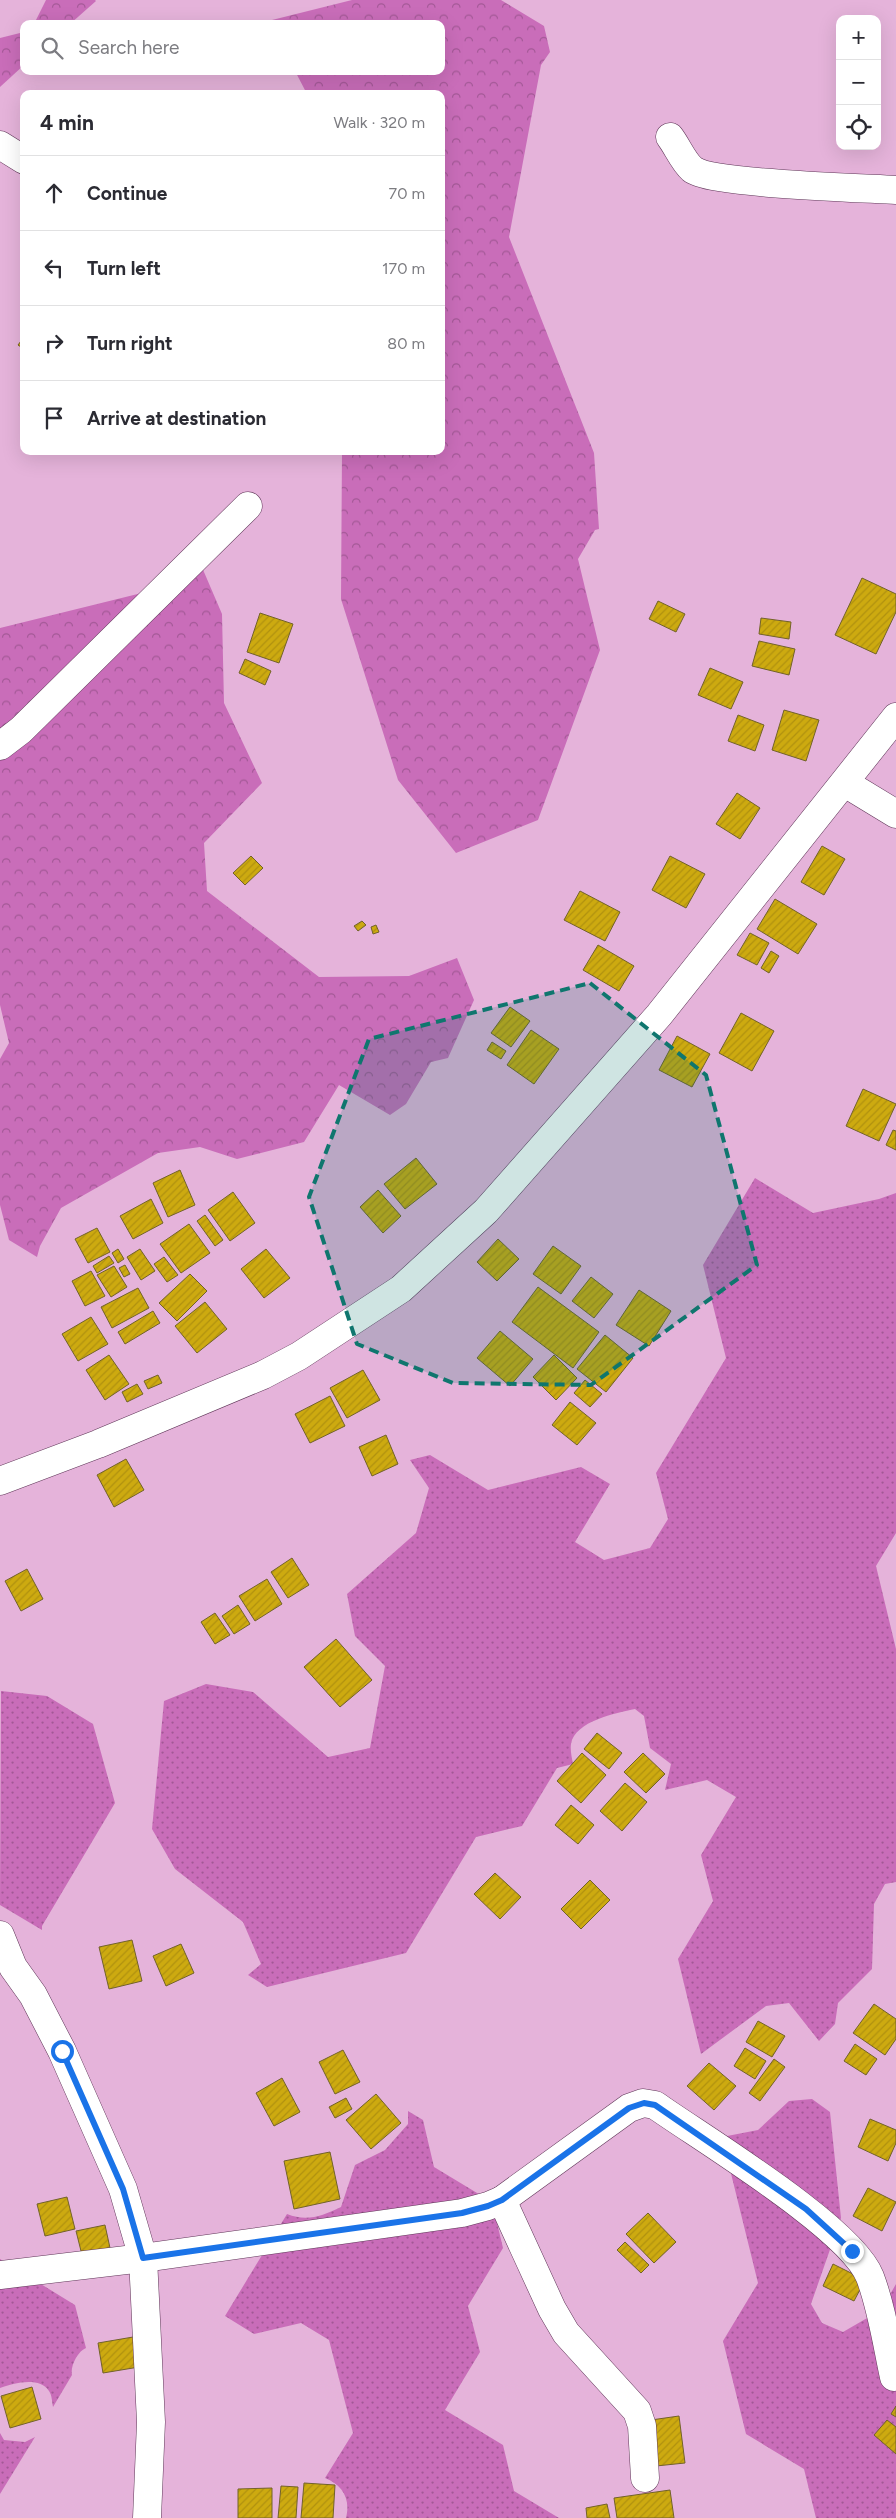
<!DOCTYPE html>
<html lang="en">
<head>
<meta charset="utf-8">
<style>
  :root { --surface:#fff; --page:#f7f7f7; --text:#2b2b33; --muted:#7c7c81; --line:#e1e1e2 }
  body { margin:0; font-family:Figtree,sans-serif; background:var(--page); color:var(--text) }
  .controls { position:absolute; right:15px; top:15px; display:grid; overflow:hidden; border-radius:10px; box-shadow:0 5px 20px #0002 }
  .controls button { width:45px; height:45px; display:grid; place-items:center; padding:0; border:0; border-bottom:1px solid var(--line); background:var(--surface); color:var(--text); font:25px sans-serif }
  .stop { position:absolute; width:15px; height:15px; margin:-11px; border:4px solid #1a73e8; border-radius:50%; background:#fff }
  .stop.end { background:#1a73e8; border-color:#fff; box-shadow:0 1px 5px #0008 }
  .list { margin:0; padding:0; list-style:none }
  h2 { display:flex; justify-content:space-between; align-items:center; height:65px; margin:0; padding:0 20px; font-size:21px }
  h2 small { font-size:16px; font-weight:400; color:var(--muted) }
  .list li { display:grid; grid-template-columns:32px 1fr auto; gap:15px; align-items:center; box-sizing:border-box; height:75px; padding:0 20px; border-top:1px solid var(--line) }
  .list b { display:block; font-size:19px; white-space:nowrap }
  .list em { font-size:16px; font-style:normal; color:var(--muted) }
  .icon { flex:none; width:28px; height:28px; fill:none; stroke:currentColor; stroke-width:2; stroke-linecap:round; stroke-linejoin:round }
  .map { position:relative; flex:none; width:896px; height:2518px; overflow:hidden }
  .search { position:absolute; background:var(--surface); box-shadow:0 5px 20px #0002; left:20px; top:20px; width:425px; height:55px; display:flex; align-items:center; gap:12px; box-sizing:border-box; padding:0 18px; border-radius:10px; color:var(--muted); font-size:19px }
  .panel { position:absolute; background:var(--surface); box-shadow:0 5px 20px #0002; left:20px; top:90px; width:425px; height:365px; border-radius:10px }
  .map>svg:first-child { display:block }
  .grass { fill:url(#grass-dots) }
  .forest { fill:url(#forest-crowns) }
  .building { fill:url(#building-hatch); stroke:#72622a }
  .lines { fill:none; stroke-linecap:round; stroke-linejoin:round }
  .minor-casing { stroke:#5f3658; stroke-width:29 }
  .major-casing { stroke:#5f3658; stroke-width:29 }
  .minor { stroke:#fff; stroke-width:28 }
  .major { stroke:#fff; stroke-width:28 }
  .route { stroke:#1a73e8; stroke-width:6 }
  .marked { fill:#0f766e; fill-opacity:0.2; stroke:#0f766e; stroke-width:4; stroke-dasharray:10 6; stroke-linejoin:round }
</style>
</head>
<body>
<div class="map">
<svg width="896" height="2518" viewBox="0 0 896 2518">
  <defs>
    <pattern id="grass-dots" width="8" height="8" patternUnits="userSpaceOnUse" patternTransform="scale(1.25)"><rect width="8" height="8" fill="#c96db9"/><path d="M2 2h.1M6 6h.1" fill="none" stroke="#a35896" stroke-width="1.8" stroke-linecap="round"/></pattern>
    <pattern id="forest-crowns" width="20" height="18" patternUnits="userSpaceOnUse" patternTransform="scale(1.25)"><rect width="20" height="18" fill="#c96db9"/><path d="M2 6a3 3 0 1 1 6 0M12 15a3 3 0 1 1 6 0" fill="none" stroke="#a35896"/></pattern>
    <pattern id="building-hatch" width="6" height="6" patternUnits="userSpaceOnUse" patternTransform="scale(1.25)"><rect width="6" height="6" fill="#cdaa10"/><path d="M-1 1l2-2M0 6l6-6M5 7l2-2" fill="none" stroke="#b0910f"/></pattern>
  </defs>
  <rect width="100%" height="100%" fill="#e5b3da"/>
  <!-- grass -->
  <g class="grass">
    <path d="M755 1178 813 1213 879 1199 896 1193V1533L876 1566 896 1649V1882L885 1884 874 1904 872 1969 838 2003 835 2024 819 2041 789 2003 766 2006 701 2054 678 1959 713 1901 701 1855 736 1797 707 1780 665 1790 671 1764 650 1748 644 1716 635 1709C616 1713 575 1721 571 1744 570 1750 572 1758 573 1764L557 1768 522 1826 476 1837 406 1953 267 1987 248 1975 261 1964 243 1922 175 1869 152 1829 164 1701 206 1684 253 1692 328 1757 370 1748 385 1666 355 1636 347 1594 416 1533 429 1488 410 1460 430 1455 488 1490 581 1467 610 1484 575 1542 604 1560 650 1548 668 1519 656 1473 726 1358 703 1265Z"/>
    <path d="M1 1691 47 1696 93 1724 115 1803 42 1926V1930L0 1905Z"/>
    <path d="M812 2099 830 2112 841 2218 811 2304 822 2323 843 2332 881 2310 896 2284V2518H816L804 2469 746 2434 723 2341 758 2283 722 2137 758 2130 789 2101Z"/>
    <path d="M408 2111 423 2120 434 2167 492 2202 503 2248 468 2306 480 2352 445 2410 503 2445 514 2491 559 2518H346C351 2498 342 2485 325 2478L353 2433 329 2340 301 2323 254 2334 225 2316 287 2214C307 2222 322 2216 341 2207L355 2165 385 2150 408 2124Z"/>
    <path d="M0 2259 75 2305 86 2348C78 2351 70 2366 72 2375L53 2407C52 2402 52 2395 49 2391 40 2376 13 2383 0 2388Z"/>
    <path d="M0 2433 4 2440 25 2442 35 2437 0 2494Z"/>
  </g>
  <!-- forest -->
  <g class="forest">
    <path d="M46 0H95L96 1 70 24H34Z"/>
    <path d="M352 0H501L544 26 550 52 541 65 509 237 594 453 599 529 595 530 578 559 600 650 538 820 456 853 398 780 341 599 342 451H441V94H307L295 71H441V24H270L272 20Z"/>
    <path d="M24 32V65L0 87V38Z"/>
    <path d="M192 544 222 614 224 703 262 783 204 843 207 891 319 977 409 976 457 958 474 1000 448 1058 431 1062 406 1104 390 1115 339 1085 304 1142 237 1159 200 1147 158 1153 61 1208 40 1246 37 1257 9 1240 0 1205V1059L9 1043 0 1005V628L166 587Z"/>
  </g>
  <!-- building -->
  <g class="building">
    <path d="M24 337V349L18 345Z"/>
    <path d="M862 578 896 594V612L876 654 835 635Z"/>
    <path d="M658 601 685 614 676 632 649 619Z"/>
    <path d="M260 613 293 624 279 663 247 652Z"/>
    <path d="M761 618 791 622 789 639 759 634Z"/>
    <path d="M759 641 795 649 789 675 752 666Z"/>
    <path d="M245 659 271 671 265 685 239 673Z"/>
    <path d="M710 668 743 682 731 709 698 695Z"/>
    <path d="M784 710 819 720 806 761 772 750Z"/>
    <path d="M738 715 764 725 755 751 728 741Z"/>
    <path d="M737 793 760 808 740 839 716 824Z"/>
    <path d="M822 846 845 859 824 895 801 882Z"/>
    <path d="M251 856 263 868 245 885 233 873Z"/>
    <path d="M670 856 705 874 686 908 652 890Z"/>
    <path d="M580 891 620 912 605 941 564 920Z"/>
    <path d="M775 899 817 924 798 954 757 929Z"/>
    <path d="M362 921 366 925 358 931 354 926Z"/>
    <path d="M376 925 379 932 373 934 371 927Z"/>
    <path d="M750 933 769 943 757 965 737 955Z"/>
    <path d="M598 945 634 966 619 991 583 970Z"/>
    <path d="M771 951 779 956 769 973 761 968Z"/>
    <path d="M510 1007 530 1021 511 1047 491 1033Z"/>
    <path d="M741 1013 774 1031 752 1071 719 1053Z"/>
    <path d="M531 1030 559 1049 534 1084 507 1065Z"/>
    <path d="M677 1036 710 1054 692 1087 659 1070Z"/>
    <path d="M492 1042 506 1051 501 1059 487 1050Z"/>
    <path d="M863 1089 896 1104 879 1141 846 1126Z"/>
    <path d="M893 1130 896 1131V1150L886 1145Z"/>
    <path d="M416 1158 437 1184 405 1209 384 1184Z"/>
    <path d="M180 1170 195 1205 168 1217 153 1183Z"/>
    <path d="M378 1190 401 1216 383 1233 360 1207Z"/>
    <path d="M233 1192 255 1223 230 1241 208 1210Z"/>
    <path d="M151 1199 163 1223 133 1239 120 1216Z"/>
    <path d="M205 1215 223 1240 215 1246 197 1221Z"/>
    <path d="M189 1224 210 1253 181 1273 160 1244Z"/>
    <path d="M97 1228 110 1252 88 1263 75 1239Z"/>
    <path d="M498 1239 519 1259 497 1281 477 1262Z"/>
    <path d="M553 1246 581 1266 561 1294 533 1274Z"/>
    <path d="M118 1249 124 1259 118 1263 112 1253Z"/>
    <path d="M140 1249 155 1271 141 1280 127 1257Z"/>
    <path d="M266 1249 290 1278 264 1298 241 1269Z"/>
    <path d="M109 1256 114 1263 97 1273 93 1266Z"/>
    <path d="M164 1257 178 1275 167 1282 154 1264Z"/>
    <path d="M125 1265 130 1274 124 1277 119 1268Z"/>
    <path d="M114 1266 127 1287 111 1297 97 1275Z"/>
    <path d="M91 1271 105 1296 85 1306 72 1281Z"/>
    <path d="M190 1274 207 1291 177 1321 159 1303Z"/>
    <path d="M591 1277 613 1294 594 1318 572 1301Z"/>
    <path d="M538 1287 599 1332 573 1368 512 1322Z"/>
    <path d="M138 1288 149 1308 112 1328 101 1307Z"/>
    <path d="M639 1290 671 1311 649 1346 616 1325Z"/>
    <path d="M205 1302 227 1329 197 1353 175 1326Z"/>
    <path d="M153 1311 160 1323 125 1344 118 1332Z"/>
    <path d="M91 1317 108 1344 78 1361 62 1334Z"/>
    <path d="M500 1331 533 1359 510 1386 477 1358Z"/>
    <path d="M605 1335 633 1358 606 1392 577 1369Z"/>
    <path d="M109 1355 129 1384 105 1400 86 1370Z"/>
    <path d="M554 1355 577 1378 556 1400 533 1377Z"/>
    <path d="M363 1370 380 1400 347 1418 330 1388Z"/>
    <path d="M158 1375 162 1383 148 1389 144 1381Z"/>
    <path d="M585 1380 602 1394 590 1407 574 1393Z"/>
    <path d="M137 1384 143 1394 127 1402 122 1392Z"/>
    <path d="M330 1396 345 1426 310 1443 295 1414Z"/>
    <path d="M570 1402 596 1423 577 1445 552 1425Z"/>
    <path d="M386 1435 398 1464 372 1476 359 1447Z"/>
    <path d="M126 1459 144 1490 114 1507 97 1475Z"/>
    <path d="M292 1558 309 1585 288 1598 271 1572Z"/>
    <path d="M27 1569 43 1599 21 1611 5 1581Z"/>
    <path d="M267 1579 282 1604 255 1621 239 1596Z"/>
    <path d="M238 1605 250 1624 234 1634 222 1616Z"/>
    <path d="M215 1613 230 1635 215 1644 201 1622Z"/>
    <path d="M336 1639 372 1680 340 1707 304 1667Z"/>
    <path d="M597 1733 622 1753 609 1769 584 1749Z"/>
    <path d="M582 1753 606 1775 581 1803 557 1781Z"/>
    <path d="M643 1753 665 1774 646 1793 624 1772Z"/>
    <path d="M625 1783 647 1802 622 1831 600 1811Z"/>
    <path d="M571 1805 594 1825 578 1844 555 1825Z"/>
    <path d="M495 1873 521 1897 500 1919 474 1894Z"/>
    <path d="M590 1880 610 1900 581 1929 561 1909Z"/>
    <path d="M132 1940 142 1981 109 1989 99 1947Z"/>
    <path d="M181 1944 194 1973 166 1986 153 1956Z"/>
    <path d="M874 2004 896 2019V2039L885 2055 853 2033Z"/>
    <path d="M758 2021 785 2036 772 2057 746 2042Z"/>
    <path d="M855 2044 877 2059 866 2075 844 2061Z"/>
    <path d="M745 2048 766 2061 755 2079 734 2066Z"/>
    <path d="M343 2050 360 2082 335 2094 319 2062Z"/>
    <path d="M774 2059 785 2067 760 2101 749 2093Z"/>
    <path d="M709 2063 736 2086 714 2110 687 2086Z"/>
    <path d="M282 2078 300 2112 274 2126 256 2093Z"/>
    <path d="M376 2094 401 2123 371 2149 346 2120Z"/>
    <path d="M346 2098 352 2109 335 2118 329 2107Z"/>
    <path d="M870 2119 896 2130V2143L888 2161 858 2147Z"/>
    <path d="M330 2152 340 2199 294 2209 284 2161Z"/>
    <path d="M868 2188 896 2202 882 2231 853 2216Z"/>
    <path d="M67 2197 75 2229 45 2236 37 2204Z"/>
    <path d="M648 2213 676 2242 654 2263 626 2234Z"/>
    <path d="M105 2225 110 2248 82 2255 76 2231Z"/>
    <path d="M625 2242 649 2265 641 2273 617 2250Z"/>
    <path d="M833 2264 865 2280 854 2301 823 2286Z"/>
    <path d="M139 2336 145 2366 103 2373 98 2343Z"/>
    <path d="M32 2387 41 2419 10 2428 1 2396Z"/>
    <path d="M896 2406V2417L891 2414Z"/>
    <path d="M679 2416 685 2463 656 2466 651 2420Z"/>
    <path d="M887 2420 896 2427V2454L874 2435Z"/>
    <path d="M304 2483 335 2485 333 2518H301Z"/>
    <path d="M281 2486 298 2487 296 2518H278Z"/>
    <path d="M272 2488V2518H238V2489Z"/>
    <path d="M670 2490 674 2518H617L614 2498Z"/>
    <path d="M607 2504 610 2518H587L586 2508Z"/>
  </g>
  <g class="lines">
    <!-- minor casing -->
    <g class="minor-casing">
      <g id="minor">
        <path d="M670 137C677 146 683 161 692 169 710 184 863 188 896 190"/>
        <path d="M0 145 24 160"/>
        <path d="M0 746 21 730 248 506"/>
        <path d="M845 783 896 814"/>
        <path d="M0 1935 13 1967 33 1995 62 2051 123 2189 143 2258 151 2422 147 2518"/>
        <path d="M502 2200 629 2108 643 2103 655 2105C703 2139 851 2228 870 2277 882 2309 887 2345 894 2377"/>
        <path d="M0 2275 143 2258 462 2213 488 2206 502 2200 552 2309 566 2333 637 2411 642 2426 645 2478"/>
      </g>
    </g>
    <!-- major casing -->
    <g class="major-casing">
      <path id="major" d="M0 1481 98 1444 263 1375 299 1356 401 1289 486 1211 659 1015 896 717"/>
    </g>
    <!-- minor -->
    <use href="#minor" class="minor"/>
    <!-- major -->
    <use href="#major" class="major"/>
  </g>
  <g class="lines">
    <!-- route -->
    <path class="route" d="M62 2051 123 2189 143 2258 462 2213 488 2206 502 2200 629 2108 644 2103 655 2105 806 2209 852 2251"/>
  </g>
  <!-- marked area -->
  <path class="marked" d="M590 983 706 1075 757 1265 591 1385 453 1383 357 1344 309 1197 369 1039Z"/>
</svg>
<div class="controls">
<button>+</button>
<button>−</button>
<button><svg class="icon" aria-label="locate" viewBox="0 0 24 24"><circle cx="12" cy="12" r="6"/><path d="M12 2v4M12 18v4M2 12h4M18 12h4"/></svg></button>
</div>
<div class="stop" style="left:62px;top:2051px"></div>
<div class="stop end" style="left:852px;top:2251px"></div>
<div class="search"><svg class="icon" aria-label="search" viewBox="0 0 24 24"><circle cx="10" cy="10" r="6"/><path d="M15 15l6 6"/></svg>Search here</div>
<section class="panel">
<h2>4 min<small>Walk · 320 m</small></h2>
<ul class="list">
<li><svg class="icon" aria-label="ahead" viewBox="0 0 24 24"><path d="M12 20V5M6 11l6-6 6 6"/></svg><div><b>Continue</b></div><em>70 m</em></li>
<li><svg class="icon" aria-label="left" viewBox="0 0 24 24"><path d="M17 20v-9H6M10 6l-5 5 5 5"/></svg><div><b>Turn left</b></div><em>170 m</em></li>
<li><svg class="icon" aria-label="right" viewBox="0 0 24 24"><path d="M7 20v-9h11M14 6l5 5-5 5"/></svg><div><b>Turn right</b></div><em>80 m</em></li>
<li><svg class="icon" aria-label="arrive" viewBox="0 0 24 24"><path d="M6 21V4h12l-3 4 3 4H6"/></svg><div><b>Arrive at destination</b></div></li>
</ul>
</section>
</div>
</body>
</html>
